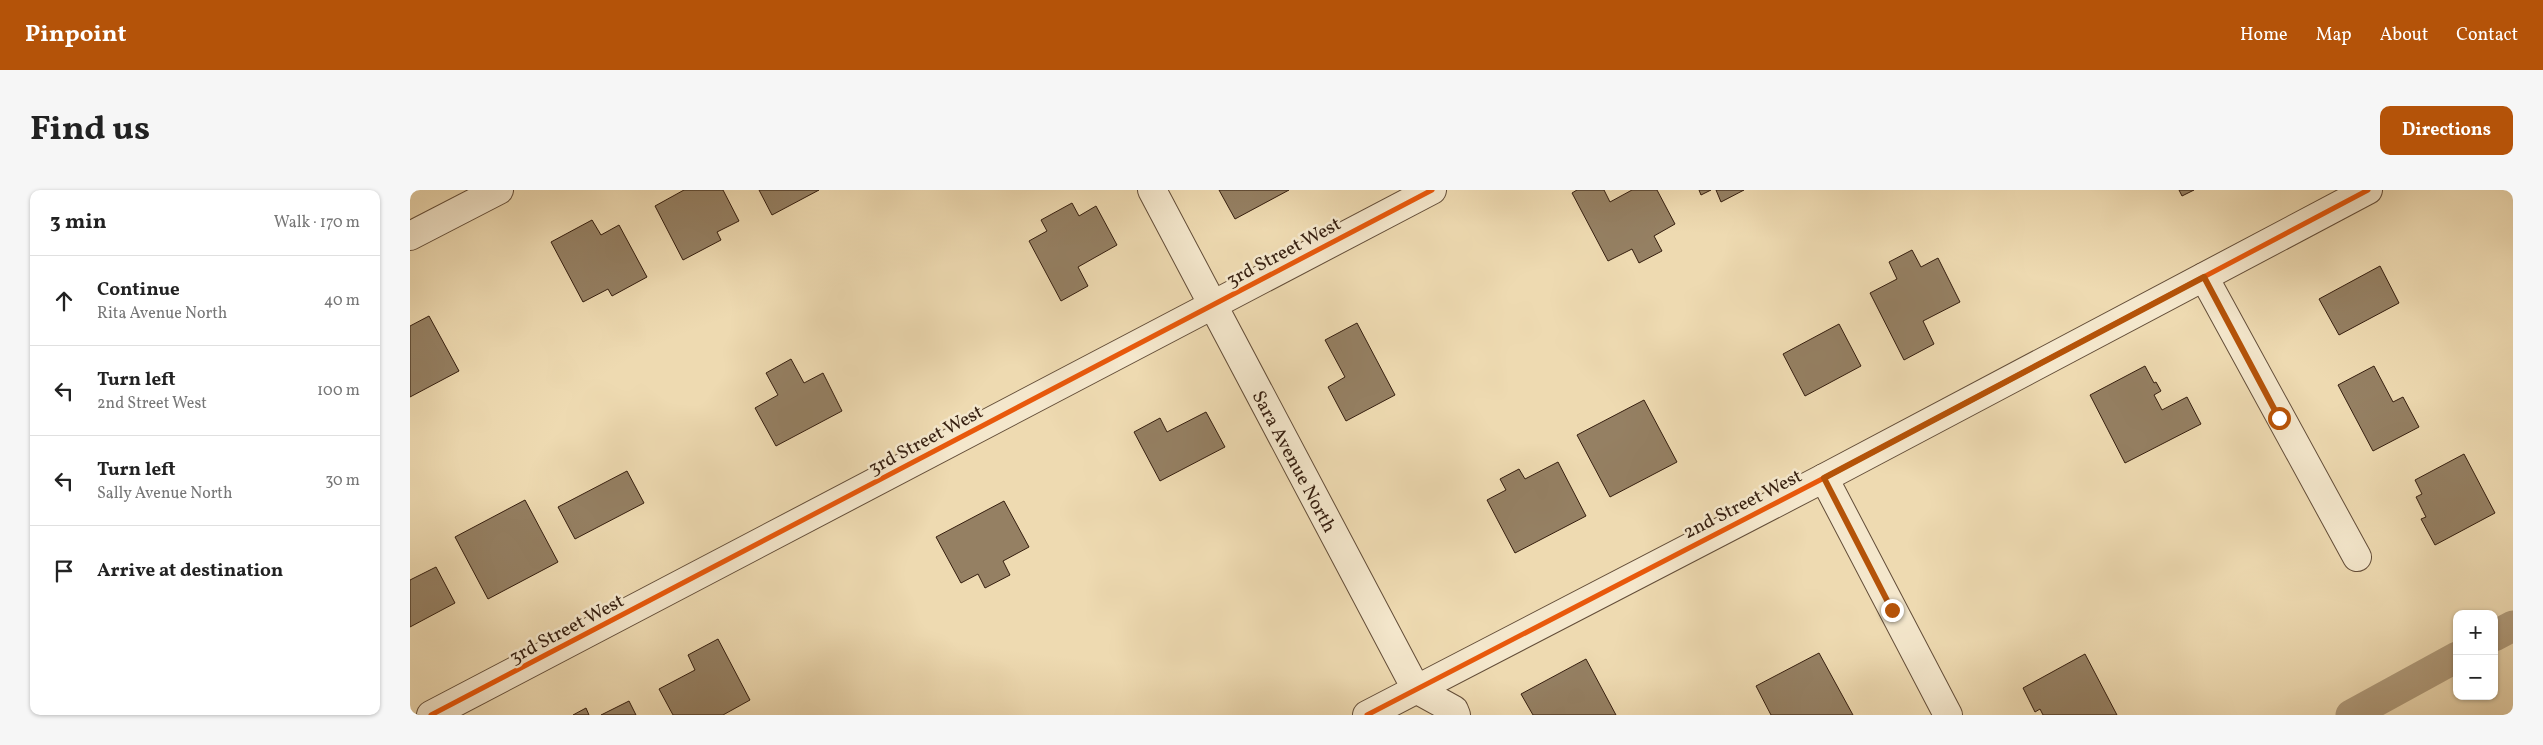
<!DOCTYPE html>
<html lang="en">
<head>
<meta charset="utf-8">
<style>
  :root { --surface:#fff; --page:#f6f6f6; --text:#222; --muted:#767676; --line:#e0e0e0; --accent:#b45309 }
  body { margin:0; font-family:Vollkorn,serif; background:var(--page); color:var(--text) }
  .controls { position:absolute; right:15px; bottom:15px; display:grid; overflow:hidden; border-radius:10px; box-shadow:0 1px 4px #0004 }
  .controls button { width:45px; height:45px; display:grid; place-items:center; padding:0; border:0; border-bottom:1px solid var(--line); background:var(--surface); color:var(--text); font:25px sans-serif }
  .stop { position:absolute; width:15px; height:15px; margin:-11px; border:4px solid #b45309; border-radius:50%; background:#fff }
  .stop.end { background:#b45309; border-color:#fff; box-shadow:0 1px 5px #0008 }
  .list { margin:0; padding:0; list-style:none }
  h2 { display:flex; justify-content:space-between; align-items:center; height:65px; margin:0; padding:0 20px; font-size:21px }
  h2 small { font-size:16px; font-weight:400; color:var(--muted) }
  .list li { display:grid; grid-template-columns:32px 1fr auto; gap:15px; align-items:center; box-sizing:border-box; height:90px; padding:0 20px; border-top:1px solid var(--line) }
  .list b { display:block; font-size:19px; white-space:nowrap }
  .list p { margin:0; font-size:16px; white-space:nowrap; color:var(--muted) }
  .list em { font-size:16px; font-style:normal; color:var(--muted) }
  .icon { flex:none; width:28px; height:28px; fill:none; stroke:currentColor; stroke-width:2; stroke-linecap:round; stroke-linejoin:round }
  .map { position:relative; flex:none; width:2103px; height:525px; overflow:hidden; border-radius:10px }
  header { display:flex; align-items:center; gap:30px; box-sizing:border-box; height:70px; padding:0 25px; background:var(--accent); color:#fff }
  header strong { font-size:24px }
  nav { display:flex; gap:28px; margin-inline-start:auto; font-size:18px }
  .intro { display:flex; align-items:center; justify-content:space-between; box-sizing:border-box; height:120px; padding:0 30px }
  h1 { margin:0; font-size:35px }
  .button { padding:12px 22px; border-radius:10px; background:var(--accent); color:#fff; font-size:18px; font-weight:700 }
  main { display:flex; gap:30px; padding:0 30px }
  aside { flex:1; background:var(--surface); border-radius:10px; box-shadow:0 1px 4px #0004 }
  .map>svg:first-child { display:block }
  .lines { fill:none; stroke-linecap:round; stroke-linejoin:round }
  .canal { stroke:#af9a7a; stroke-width:31 }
  .building { fill:#958063; stroke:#351e0f }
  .minor-casing { stroke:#634d38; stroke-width:30 }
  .minor { stroke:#f4e7cc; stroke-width:28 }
  .cycleway-casing { stroke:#f4e7cc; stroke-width:8 }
  .cycleway { stroke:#e8590c; stroke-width:5 }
  .route { stroke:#b45309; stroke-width:6 }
  .labels { text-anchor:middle; stroke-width:5; stroke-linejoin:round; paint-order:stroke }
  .street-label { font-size:19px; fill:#351e0f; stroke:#f4e7cc }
</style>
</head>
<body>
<header>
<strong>Pinpoint</strong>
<nav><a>Home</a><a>Map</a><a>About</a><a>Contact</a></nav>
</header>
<div class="intro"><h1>Find us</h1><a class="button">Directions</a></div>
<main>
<aside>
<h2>3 min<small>Walk · 170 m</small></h2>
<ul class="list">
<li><svg class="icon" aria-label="ahead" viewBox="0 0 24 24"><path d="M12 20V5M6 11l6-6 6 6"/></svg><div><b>Continue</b><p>Rita Avenue North</p></div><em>40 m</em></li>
<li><svg class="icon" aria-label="left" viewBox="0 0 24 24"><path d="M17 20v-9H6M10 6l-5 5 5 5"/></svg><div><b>Turn left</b><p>2nd Street West</p></div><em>100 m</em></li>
<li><svg class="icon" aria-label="left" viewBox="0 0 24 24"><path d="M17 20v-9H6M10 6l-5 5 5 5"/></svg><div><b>Turn left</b><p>Sally Avenue North</p></div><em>30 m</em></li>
<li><svg class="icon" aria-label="arrive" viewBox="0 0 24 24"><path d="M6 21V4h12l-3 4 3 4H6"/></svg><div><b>Arrive at destination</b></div></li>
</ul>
</aside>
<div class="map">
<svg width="2103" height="525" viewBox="0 0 2103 525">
  <rect width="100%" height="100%" fill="#eedab1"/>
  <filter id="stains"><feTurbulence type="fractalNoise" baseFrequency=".004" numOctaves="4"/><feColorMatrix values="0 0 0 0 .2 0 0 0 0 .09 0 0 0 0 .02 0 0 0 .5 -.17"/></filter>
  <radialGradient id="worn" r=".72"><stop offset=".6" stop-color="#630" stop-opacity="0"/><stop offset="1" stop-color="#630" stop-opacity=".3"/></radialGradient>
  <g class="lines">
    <!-- canal -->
    <g class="canal">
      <path d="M2084 446 2103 436"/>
      <path d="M1941 525 2047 467"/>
    </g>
  </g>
  <!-- building -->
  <g class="building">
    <path d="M274 0H313L329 31 307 42 311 50 273 70 245 16Z"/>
    <path d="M349 0H409L362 25Z"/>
    <path d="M809 0H879L825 29Z"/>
    <path d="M1167 0H1194L1200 12 1222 0H1247L1265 34 1244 46 1252 61 1229 73 1222 59 1198 71 1162 3Z"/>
    <path d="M1289 0H1301L1291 5Z"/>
    <path d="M1306 0H1334L1311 12Z"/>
    <path d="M1769 0H1784L1772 6Z"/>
    <path d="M662 13 669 26 686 16 707 55 668 77 678 96 651 111 619 51 637 41 631 30Z"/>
    <path d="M182 30 191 45 209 35 237 87 202 106 198 99 173 112 141 52Z"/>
    <path d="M1502 60 1511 77 1528 68 1550 112 1513 131 1524 154 1494 170 1460 103 1487 89 1479 72Z"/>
    <path d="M1970 76 1989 113 1929 145 1909 109Z"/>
    <path d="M19 126 49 181 0 207V136Z"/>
    <path d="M947 133 985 205 936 231 918 197 935 187 915 150Z"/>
    <path d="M1429 134 1451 176 1395 206 1373 164Z"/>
    <path d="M381 169 394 193 413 183 432 221 366 256 345 218 368 205 356 183Z"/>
    <path d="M1735 176 1744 193 1746 192 1751 201 1744 205 1752 220 1777 207 1791 234 1715 273 1680 205Z"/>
    <path d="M1964 176 1983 212 1993 207 2009 237 1963 261 1928 195Z"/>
    <path d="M1234 210 1267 272 1200 307 1167 245Z"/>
    <path d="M796 222 815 257 750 291 724 242 750 228 757 242Z"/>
    <path d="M2054 264 2085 323 2025 355 2011 329 2016 327 2006 307 2012 304 2005 290Z"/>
    <path d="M1148 272 1176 326 1105 363 1077 310 1096 300 1090 289 1109 279 1115 289Z"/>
    <path d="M217 281 234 313 165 349 148 317Z"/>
    <path d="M115 310 148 372 78 409 45 347Z"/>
    <path d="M594 311 619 357 593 371 600 385 575 398 568 384 551 393 526 347Z"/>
    <path d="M26 377 45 413 0 437V390Z"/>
    <path d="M308 449 340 510 313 525H263L249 499 285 480 278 465Z"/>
    <path d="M1409 463 1443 525H1361L1346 496Z"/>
    <path d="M1675 464 1707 525H1633L1630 519 1625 522 1613 498Z"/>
    <path d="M1176 469 1206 525H1123L1111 504Z"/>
    <path d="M219 511 226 525H191Z"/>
    <path d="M176 518 179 525H163Z"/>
  </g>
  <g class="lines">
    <!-- minor casing -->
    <g class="minor-casing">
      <g id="minor">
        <path d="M742 0 1006 499 1044 520 1046 525"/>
        <path d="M0 46 89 0"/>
        <path d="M1794 87 1947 367"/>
        <path d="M1414 288 1538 525"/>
        <path d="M21 525 1022 0"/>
        <path d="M957 525 1414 288 1958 0"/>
      </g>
    </g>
    <!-- minor -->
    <use href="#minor" class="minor"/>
    <!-- cycleway casing -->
    <g class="cycleway-casing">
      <g id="cycleway">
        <path d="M21 525 1022 0"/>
        <path d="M957 525 1414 288 1958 0"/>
      </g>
    </g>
    <!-- cycleway -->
    <use href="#cycleway" class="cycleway"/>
  </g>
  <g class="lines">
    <!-- route -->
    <path class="route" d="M1482 420 1414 288 1794 87 1869 228"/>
  </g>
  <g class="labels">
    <!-- street labels -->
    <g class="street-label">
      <text transform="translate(873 61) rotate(-28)" y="7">3rd Street West</text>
      <text transform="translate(515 249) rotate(-28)" y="7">3rd Street West</text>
      <text transform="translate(885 271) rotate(62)" y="7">Sara Avenue North</text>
      <text transform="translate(1332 313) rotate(-27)" y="7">2nd Street West</text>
      <text transform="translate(156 438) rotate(-28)" y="7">3rd Street West</text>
    </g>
  </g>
  <rect width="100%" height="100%" filter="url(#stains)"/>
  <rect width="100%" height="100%" fill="url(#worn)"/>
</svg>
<div class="controls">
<button>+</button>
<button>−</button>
</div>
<div class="stop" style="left:1869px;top:228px"></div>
<div class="stop end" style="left:1482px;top:420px"></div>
</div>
</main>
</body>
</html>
